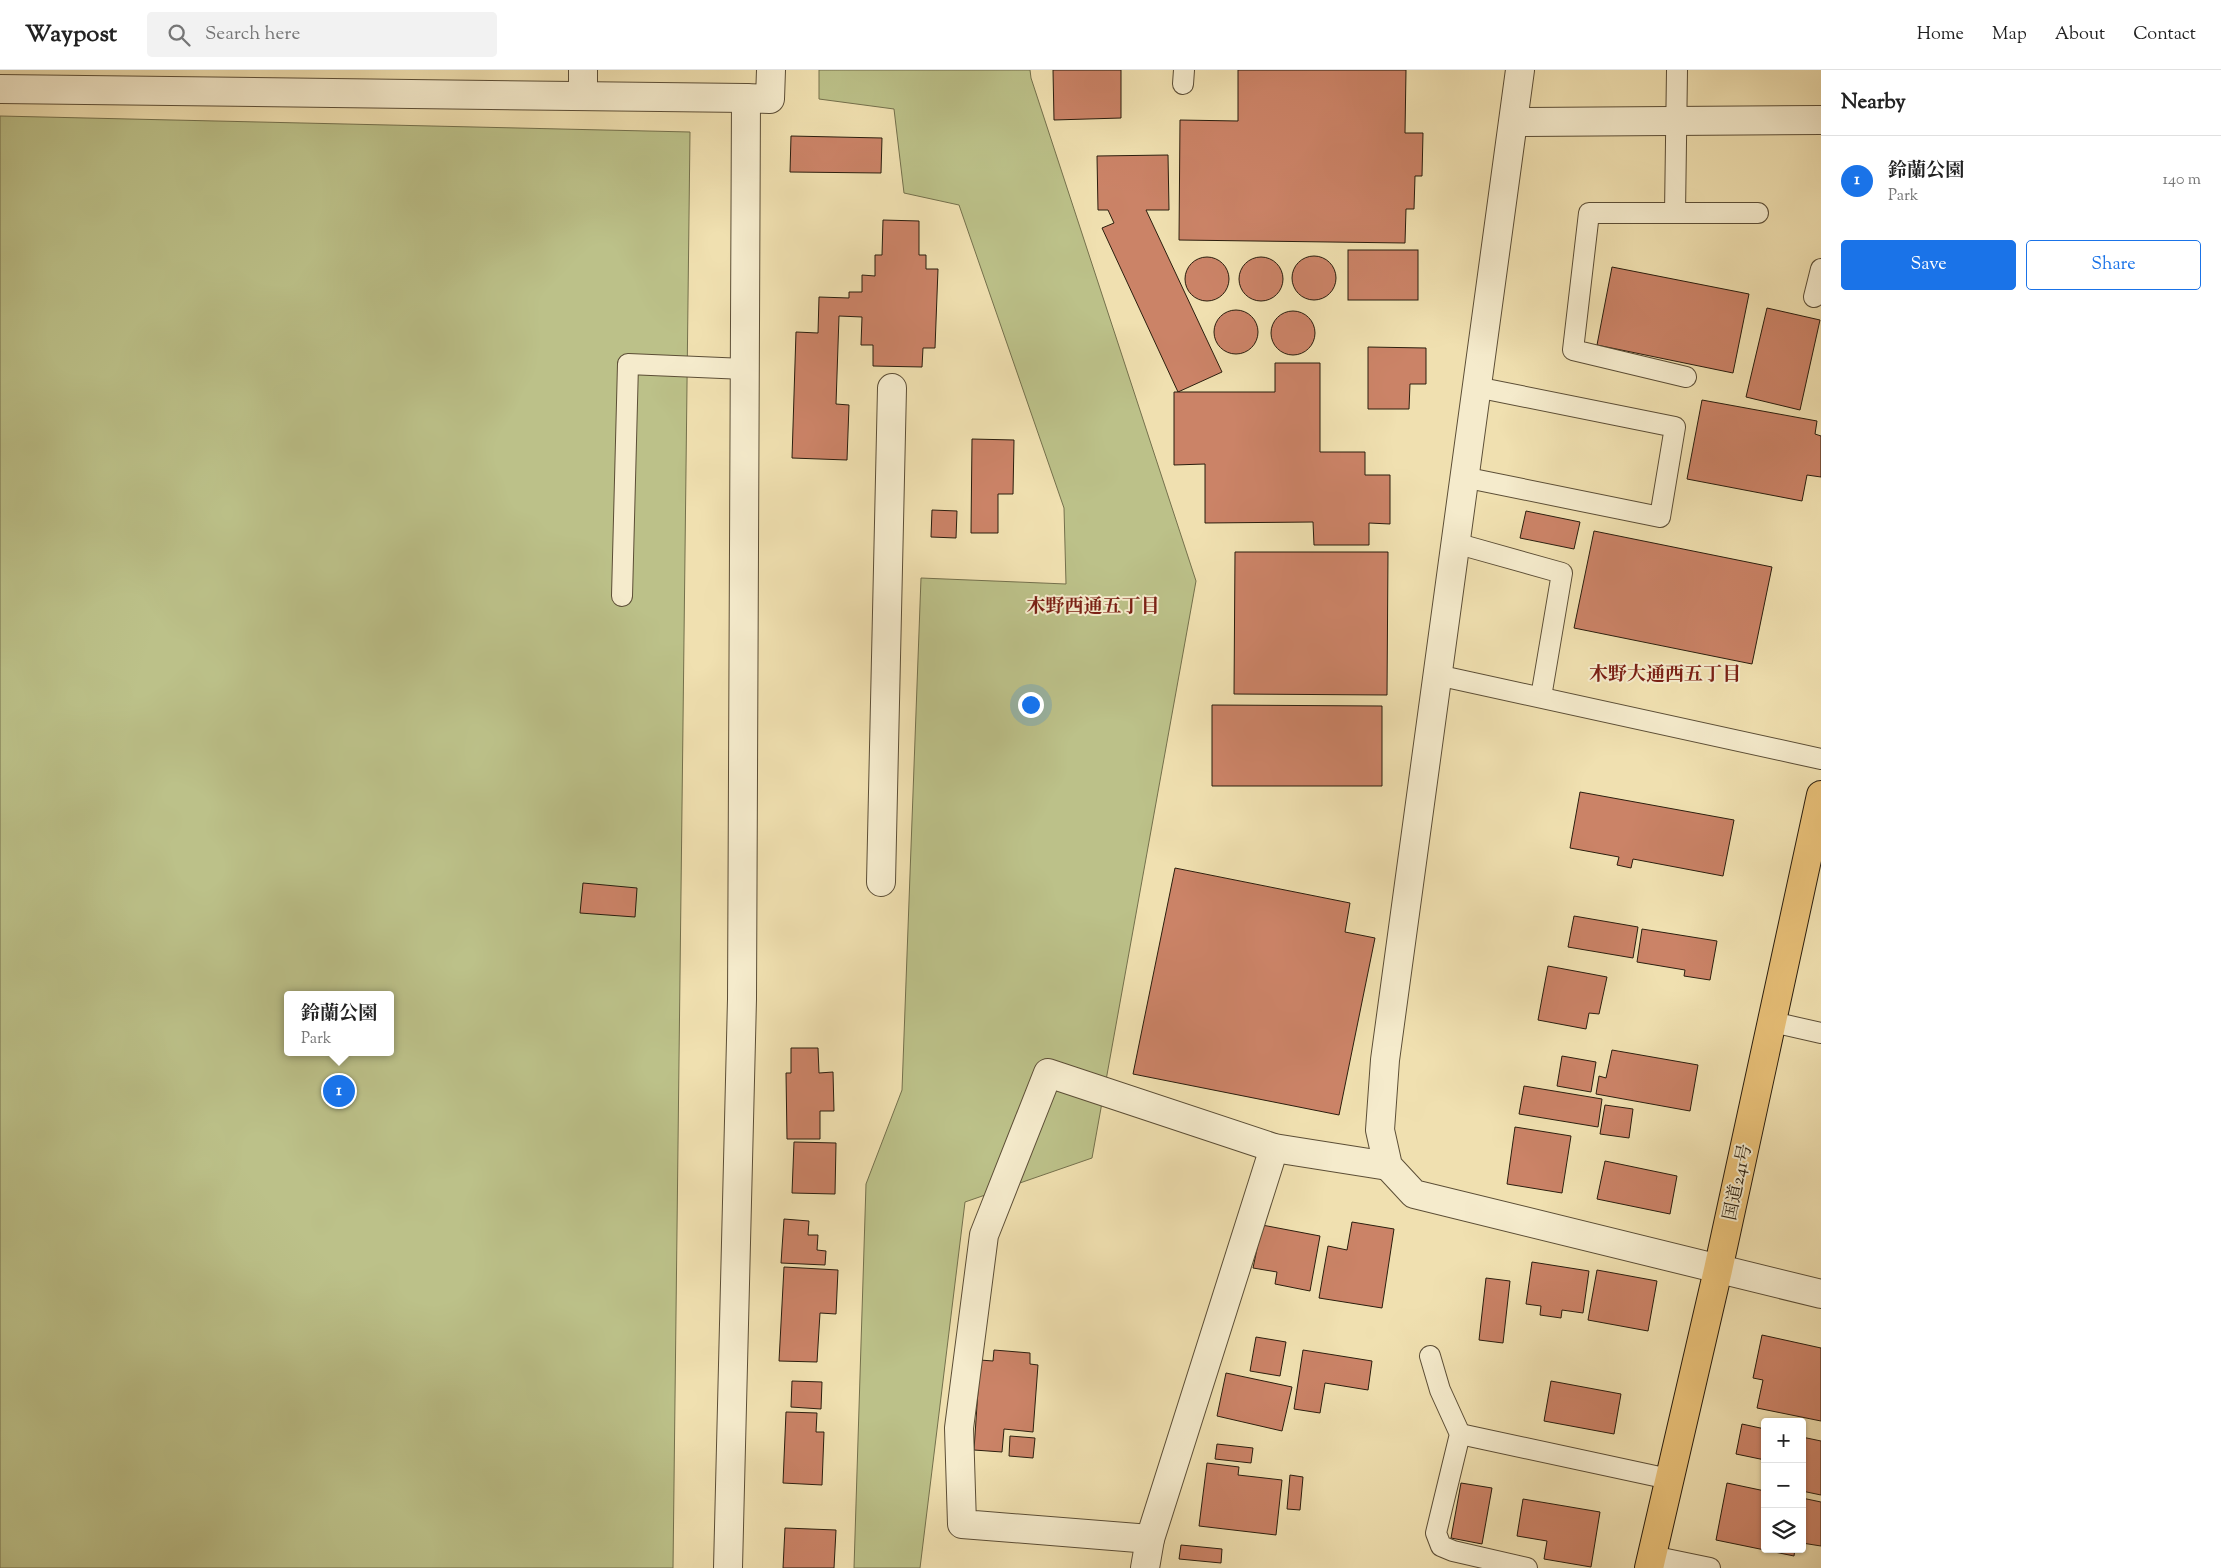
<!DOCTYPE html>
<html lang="en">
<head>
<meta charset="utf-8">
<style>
  :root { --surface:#fff; --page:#f2f2f2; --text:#222; --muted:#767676; --line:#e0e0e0; --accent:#1a73e8 }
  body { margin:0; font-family:"Sorts Mill Goudy","Noto Serif JP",serif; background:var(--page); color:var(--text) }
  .controls { position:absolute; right:15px; bottom:15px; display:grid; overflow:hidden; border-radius:5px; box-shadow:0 1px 4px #0004 }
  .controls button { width:45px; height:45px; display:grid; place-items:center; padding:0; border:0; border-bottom:1px solid var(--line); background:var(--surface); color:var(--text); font:25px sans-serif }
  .you { position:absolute; left:1030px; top:634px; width:18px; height:18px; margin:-12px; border:4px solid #fff; border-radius:50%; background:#1a73e8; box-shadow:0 0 0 8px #1a73e833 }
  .badge { display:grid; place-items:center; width:32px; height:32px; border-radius:50%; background:var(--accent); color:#fff; font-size:16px; font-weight:700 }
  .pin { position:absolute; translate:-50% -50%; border:2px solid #fff; box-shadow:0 1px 5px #0006 }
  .popup { position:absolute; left:284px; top:921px; width:110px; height:65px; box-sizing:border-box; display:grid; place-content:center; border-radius:5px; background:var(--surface); filter:drop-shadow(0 1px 4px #0005); font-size:16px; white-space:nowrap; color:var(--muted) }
  .popup b { font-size:19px; color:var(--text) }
  .popup::after { content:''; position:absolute; left:50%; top:100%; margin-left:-10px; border:10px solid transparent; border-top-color:var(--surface) }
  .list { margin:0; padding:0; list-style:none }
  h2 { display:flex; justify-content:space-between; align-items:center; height:65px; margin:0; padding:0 20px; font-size:21px }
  h2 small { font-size:16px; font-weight:400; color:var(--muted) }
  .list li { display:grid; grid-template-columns:32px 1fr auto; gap:15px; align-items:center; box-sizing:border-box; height:90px; padding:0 20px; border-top:1px solid var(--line) }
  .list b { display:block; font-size:19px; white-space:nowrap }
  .list p { margin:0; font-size:16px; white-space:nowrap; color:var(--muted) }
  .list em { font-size:16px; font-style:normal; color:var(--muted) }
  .actions { display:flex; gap:10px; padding:15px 20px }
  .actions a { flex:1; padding:11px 0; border:1px solid var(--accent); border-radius:5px; text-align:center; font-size:18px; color:var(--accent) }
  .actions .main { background:var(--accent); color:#fff }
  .icon { flex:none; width:28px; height:28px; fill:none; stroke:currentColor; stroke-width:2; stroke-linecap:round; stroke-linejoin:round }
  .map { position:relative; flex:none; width:1821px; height:1498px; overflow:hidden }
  header { display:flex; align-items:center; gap:30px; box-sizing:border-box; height:70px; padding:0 25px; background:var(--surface); border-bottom:1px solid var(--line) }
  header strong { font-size:24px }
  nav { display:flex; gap:28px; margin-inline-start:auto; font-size:18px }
  .search { width:350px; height:45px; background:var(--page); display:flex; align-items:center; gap:12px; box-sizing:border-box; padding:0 18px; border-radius:5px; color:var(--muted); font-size:19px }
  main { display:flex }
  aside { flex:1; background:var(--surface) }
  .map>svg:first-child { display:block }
  .green { fill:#bcc189; stroke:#74704c; fill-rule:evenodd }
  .building { fill:#cb8367; stroke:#2b1e0e }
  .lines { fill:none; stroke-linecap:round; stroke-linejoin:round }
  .service-casing { stroke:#5c4e36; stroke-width:22 }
  .pedestrian-casing { stroke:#5c4e36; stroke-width:30 }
  .minor-casing { stroke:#5c4e36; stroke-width:30 }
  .trunk-casing { stroke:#2b1e0e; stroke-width:30 }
  .service { stroke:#f5ebcc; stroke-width:20 }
  .pedestrian { stroke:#f5ebcc; stroke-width:28 }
  .minor { stroke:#f5ebcc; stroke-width:28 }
  .trunk { stroke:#e8c078; stroke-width:28 }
  .labels { text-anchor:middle; stroke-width:4; stroke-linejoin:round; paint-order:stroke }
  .street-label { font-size:18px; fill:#2b1e0e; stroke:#f5ebcc }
  .neighbourhood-label { font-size:19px; font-weight:bold; fill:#7a1f14; stroke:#f5ebcc }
</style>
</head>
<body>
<header>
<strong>Waypost</strong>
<div class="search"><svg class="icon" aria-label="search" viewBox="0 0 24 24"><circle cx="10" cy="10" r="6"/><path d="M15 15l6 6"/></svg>Search here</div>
<nav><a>Home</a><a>Map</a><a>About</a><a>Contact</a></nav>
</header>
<main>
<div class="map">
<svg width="1821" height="1498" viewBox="0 0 1821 1498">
  <rect width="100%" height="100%" fill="#f0e0b0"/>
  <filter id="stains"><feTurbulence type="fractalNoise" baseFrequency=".004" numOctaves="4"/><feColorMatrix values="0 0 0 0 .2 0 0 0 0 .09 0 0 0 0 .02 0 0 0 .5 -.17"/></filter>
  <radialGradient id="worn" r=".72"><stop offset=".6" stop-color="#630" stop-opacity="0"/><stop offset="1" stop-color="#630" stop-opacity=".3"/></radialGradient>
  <!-- green -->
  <g class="green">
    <path d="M819 0H1030L1031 8 1196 511 1092 1088 965 1132 920 1498H854L866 1114 902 1020 921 508 1066 514 1064 438 959 135 904 123 894 39 819 29Z"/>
    <path d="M0 46 690 62 673 1498H0ZM288 925H390V982H288Z"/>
  </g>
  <!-- building -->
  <g class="building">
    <path d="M1053 0H1121V48L1054 50Z"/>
    <path d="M1238 0H1406L1405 63H1423L1422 106H1415L1414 139H1406L1405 173 1179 170 1180 50 1238 51Z"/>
    <path d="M791 66 882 68 881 103 790 102Z"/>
    <path d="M1168 85 1169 140H1146L1222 302 1178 322 1102 158 1114 153 1108 140H1098L1097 86Z"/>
    <path d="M883 150 919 151V185H926V199H938L935 278H923L922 297 873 296V275H861L862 247 839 246 836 334 849 335 847 390 792 388 796 262 818 263 819 227 849 228V222H862V205L875 206V185H882Z"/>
    <rect x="1348" y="180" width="70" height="50"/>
    <circle cx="1314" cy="208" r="22"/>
    <circle cx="1261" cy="209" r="22"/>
    <circle cx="1207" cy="209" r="22"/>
    <path d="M1612 197 1749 224 1733 303 1597 275Z"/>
    <path d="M1767 238 1820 250 1800 340 1746 327Z"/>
    <circle cx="1236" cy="262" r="22"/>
    <circle cx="1293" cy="263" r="22"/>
    <path d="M1368 277 1426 278V314H1410L1409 339H1368Z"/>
    <path d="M1275 293H1320V382H1365V405H1390V454L1369 453V475H1314L1313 452 1205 453V394L1174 395V322H1275Z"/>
    <path d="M1702 330 1817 351 1815 364 1821 366V407L1807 405 1802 431 1687 409Z"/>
    <path d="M972 369 1014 370 1013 424H998V463H971Z"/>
    <path d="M932 440 957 441 956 468 931 467Z"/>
    <path d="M1526 441 1580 452 1574 479 1520 468Z"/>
    <path d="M1594 461 1772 497 1752 594 1574 558Z"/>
    <path d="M1235 482H1388L1387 625 1234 624Z"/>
    <path d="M1212 635 1382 636V716H1212Z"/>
    <path d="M1580 722 1734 750 1723 806 1633 789 1631 798 1617 795 1619 787 1570 778Z"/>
    <path d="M1175 798 1350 833 1345 862 1375 868 1339 1045 1133 1004Z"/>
    <path d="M583 813 637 818 635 847 580 843Z"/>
    <path d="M1574 846 1638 857 1633 888 1568 877Z"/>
    <path d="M1642 859 1717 871 1710 910 1684 906 1685 900 1637 892Z"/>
    <path d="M1548 896 1607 907 1599 944 1589 943 1586 959 1538 950Z"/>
    <path d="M791 978H818L819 1003 833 1002 834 1041H820V1069H787L786 1003H791Z"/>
    <path d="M1612 980 1698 995 1690 1041 1596 1024 1599 1006 1606 1008Z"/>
    <path d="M1562 986 1596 992 1591 1022 1557 1016Z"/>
    <path d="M1524 1016 1602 1029 1598 1057 1519 1044Z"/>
    <path d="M1605 1035 1633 1039 1629 1068 1600 1064Z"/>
    <path d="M1515 1057 1571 1066 1562 1123 1507 1114Z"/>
    <path d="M794 1072 836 1073 835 1124 792 1123Z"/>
    <path d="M1605 1091 1677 1106 1670 1144 1597 1129Z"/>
    <path d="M784 1149 809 1151 808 1165H818L817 1180 826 1181 825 1195 781 1193Z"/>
    <path d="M1352 1152 1394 1159 1382 1238 1319 1228 1328 1176 1347 1180Z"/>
    <path d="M1262 1155 1320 1166 1310 1221 1275 1214 1277 1202 1253 1198Z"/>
    <path d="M1532 1192 1589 1201 1583 1243 1562 1240 1561 1248 1540 1245 1541 1236 1526 1234Z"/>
    <path d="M784 1197 838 1200 836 1244 820 1243 817 1292 779 1291Z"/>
    <path d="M1597 1200 1657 1211 1648 1261 1588 1250Z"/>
    <path d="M1486 1208 1510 1211 1503 1273 1479 1270Z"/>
    <path d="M1762 1265 1821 1278V1351L1757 1338 1763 1310 1753 1308Z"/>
    <path d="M1256 1267 1286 1272 1280 1306 1250 1301Z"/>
    <path d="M994 1280 1030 1283V1294L1038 1295 1033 1362 1004 1359 1002 1382 974 1380 980 1290 993 1291Z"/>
    <path d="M1303 1280 1372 1291 1368 1320 1325 1313 1320 1343 1294 1339Z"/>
    <path d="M1226 1303 1292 1317 1282 1361 1217 1346Z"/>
    <path d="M792 1311 822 1312 821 1339 791 1337Z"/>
    <path d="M1551 1311 1621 1324 1614 1364 1544 1351Z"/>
    <path d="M786 1342 817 1343 816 1362H824L822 1415 783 1413Z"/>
    <path d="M1742 1354 1765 1359V1390L1736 1384Z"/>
    <path d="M1010 1366 1035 1368 1033 1388 1009 1386Z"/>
    <path d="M1802 1367 1821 1371V1425L1802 1421Z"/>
    <path d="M1217 1374 1253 1378 1251 1393 1215 1389Z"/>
    <path d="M1207 1393 1239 1397 1238 1405 1282 1410 1276 1465 1199 1456Z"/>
    <path d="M1290 1405 1303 1407 1300 1440 1287 1439Z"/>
    <path d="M1461 1413 1492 1418 1482 1474 1451 1468Z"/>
    <path d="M1727 1413 1765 1421V1479H1795L1794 1486 1716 1470Z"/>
    <path d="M1802 1428 1821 1432V1476L1802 1473Z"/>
    <path d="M1523 1429 1600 1442 1591 1497 1544 1489 1547 1471 1517 1466Z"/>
    <path d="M785 1458 836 1460 834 1498H783Z"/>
    <path d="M1181 1475 1222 1479 1221 1493 1179 1489Z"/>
  </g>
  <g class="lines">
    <!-- service casing -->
    <g class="service-casing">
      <g id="service">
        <path d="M1183 14 1184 0"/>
        <path d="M1675 143 1677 0"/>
        <path d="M1814 227 1821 199"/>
        <path d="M1686 307 1573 280 1589 143H1758"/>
        <path d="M1463 407 1660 447 1675 357 1476 317"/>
        <path d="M1455 473 1562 503 1541 627"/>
        <path d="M622 526 628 294 745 299"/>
        <path d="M1437 605 1821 689"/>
        <path d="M1772 952 1821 963"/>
        <path d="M1430 1286 1440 1320 1460 1364 1436 1463 1441 1476 1453 1481 1527 1498"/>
        <path d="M1460 1364 1669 1409"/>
        <path d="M1652 1486 1710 1498"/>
      </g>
    </g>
    <!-- pedestrian casing -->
    <g class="pedestrian-casing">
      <path id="pedestrian" d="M881 812 892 318"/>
    </g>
    <!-- minor casing -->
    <g class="minor-casing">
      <g id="minor">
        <path d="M1520 0 1385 990 1380 1060 1388 1096 1414 1124 1821 1224"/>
        <path d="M0 19 746 28"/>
        <path d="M583 26V0"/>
        <path d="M1514 52 1821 50"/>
        <path d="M1150 1469 962 1454 959 1358 984 1165 1048 1003 1274 1078 1388 1096"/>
        <path d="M728 1498 742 929 746 28 770 29 771 0"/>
        <path d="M1145 1498 1150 1469 1274 1078"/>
      </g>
    </g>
    <!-- trunk casing -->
    <g class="trunk-casing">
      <path id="trunk" d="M1649 1498 1718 1200 1821 725"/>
    </g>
    <!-- service -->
    <use href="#service" class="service"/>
    <!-- pedestrian -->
    <use href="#pedestrian" class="pedestrian"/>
    <!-- minor -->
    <use href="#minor" class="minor"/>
    <!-- trunk -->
    <use href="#trunk" class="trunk"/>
  </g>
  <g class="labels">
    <!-- street labels -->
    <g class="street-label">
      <text transform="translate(1737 1112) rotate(-78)" y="6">国道241号</text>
    </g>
    <!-- neighbourhood labels -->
    <g class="neighbourhood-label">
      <text x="1093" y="542">木野西通五丁目</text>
      <text x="1665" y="610">木野大通西五丁目</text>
    </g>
  </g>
  <rect width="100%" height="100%" filter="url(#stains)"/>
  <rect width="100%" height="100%" fill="url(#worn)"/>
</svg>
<div class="controls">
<button>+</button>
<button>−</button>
<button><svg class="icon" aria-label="layers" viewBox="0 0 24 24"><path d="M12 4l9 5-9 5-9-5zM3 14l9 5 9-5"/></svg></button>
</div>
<div class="you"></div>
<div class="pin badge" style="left:339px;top:1021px">1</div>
<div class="popup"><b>鈴蘭公園</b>Park</div>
</div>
<aside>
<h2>Nearby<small></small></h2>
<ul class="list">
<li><span class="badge">1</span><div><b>鈴蘭公園</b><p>Park</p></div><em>140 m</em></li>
</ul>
<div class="actions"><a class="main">Save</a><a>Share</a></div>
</aside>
</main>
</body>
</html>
